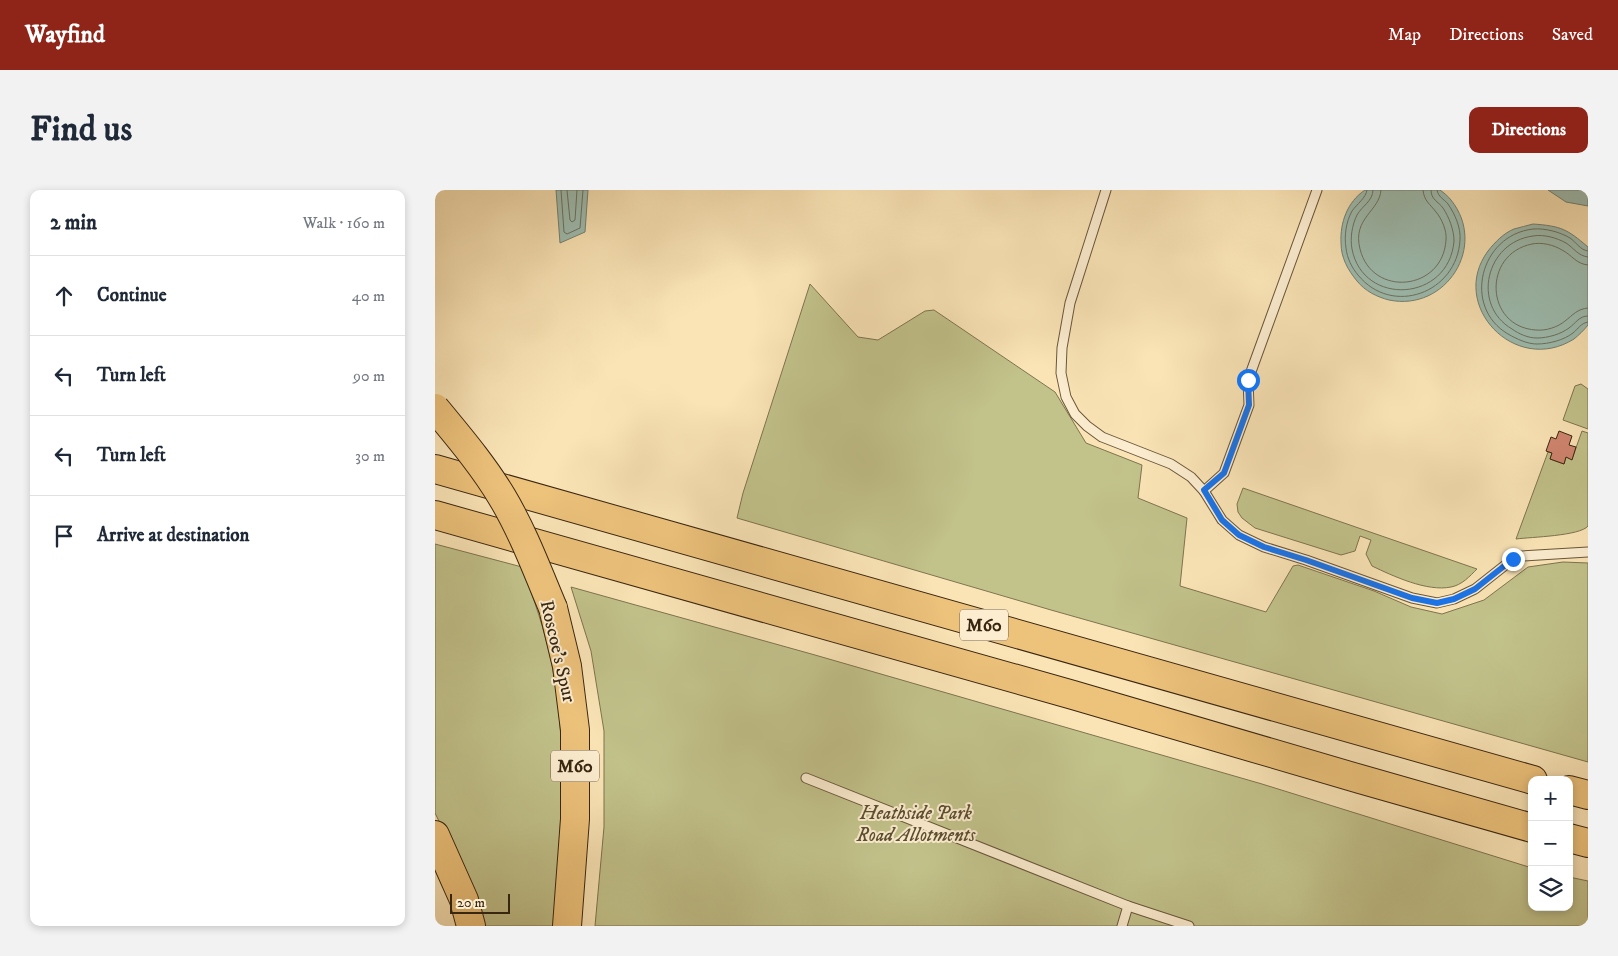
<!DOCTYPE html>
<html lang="en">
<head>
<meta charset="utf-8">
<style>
  :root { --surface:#fff; --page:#f2f2f3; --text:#1f2937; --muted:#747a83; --line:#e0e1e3; --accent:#8f2418 }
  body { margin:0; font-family:"IM FELL DW Pica",serif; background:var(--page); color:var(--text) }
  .controls { position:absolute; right:15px; bottom:15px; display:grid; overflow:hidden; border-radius:10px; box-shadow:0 2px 8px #0003 }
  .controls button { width:45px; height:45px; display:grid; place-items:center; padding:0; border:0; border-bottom:1px solid var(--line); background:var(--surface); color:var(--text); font:25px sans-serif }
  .scale { position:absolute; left:15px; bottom:12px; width:60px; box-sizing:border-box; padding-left:5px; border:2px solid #392611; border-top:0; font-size:14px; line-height:18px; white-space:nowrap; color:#392611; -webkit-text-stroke:4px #fcedd0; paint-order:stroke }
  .stop { position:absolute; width:15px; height:15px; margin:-11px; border:4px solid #1a73e8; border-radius:50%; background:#fff }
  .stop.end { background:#1a73e8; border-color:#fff; box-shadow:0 1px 5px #0008 }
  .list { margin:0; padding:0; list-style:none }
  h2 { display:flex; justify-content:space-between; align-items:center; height:65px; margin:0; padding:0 20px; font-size:21px }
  h2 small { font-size:16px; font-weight:400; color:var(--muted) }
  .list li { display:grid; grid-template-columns:32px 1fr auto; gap:15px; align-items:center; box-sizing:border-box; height:80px; padding:0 20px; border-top:1px solid var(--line) }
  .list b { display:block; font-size:19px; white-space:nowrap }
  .list em { font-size:16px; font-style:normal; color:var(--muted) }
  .icon { flex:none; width:28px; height:28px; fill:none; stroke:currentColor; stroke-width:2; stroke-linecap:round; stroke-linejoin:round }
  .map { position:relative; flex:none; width:1153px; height:736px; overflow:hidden; border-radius:10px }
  header { display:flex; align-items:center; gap:30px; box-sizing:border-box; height:70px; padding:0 25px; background:var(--accent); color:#fff }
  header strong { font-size:24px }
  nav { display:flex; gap:28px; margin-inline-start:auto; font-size:18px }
  .intro { display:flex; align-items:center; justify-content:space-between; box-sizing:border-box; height:120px; padding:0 30px }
  h1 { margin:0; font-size:35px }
  .button { padding:12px 22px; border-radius:10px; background:var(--accent); color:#fff; font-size:18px; font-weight:700 }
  main { display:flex; gap:30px; padding:0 30px }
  aside { flex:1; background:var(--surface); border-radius:10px; box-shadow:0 2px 8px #0003 }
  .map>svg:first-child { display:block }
  .green { fill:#c2c28b; stroke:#7e744e }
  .water { fill:#9ebeb2; stroke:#768172 }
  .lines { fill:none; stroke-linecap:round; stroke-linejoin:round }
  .shore { stroke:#6c7262; stroke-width:1 }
  .building { fill:#d18671; stroke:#392611 }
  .lane-casing { stroke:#69563a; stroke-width:11 }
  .highway-casing { stroke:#392611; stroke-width:30 }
  .lane { stroke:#fcedd0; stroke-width:9 }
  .highway { stroke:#edc27b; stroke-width:28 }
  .highway-bridge-casing { stroke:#392611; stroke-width:30; stroke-linecap:butt }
  .highway-bridge { stroke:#edc27b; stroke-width:28 }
  .route { stroke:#1a73e8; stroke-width:6 }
  .labels { text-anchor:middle; stroke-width:4; stroke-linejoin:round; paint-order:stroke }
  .shield { fill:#fcedd0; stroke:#74624a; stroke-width:1 }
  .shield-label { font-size:18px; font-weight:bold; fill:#392611 }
  .street-label { font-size:19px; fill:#392611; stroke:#fcedd0 }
  .park-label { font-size:19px; font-style:italic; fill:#5b4d30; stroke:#fcedd0 }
</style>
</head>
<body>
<header>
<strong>Wayfind</strong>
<nav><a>Map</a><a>Directions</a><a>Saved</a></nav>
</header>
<div class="intro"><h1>Find us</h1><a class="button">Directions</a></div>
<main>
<aside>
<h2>2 min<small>Walk · 160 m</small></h2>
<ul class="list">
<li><svg class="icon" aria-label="ahead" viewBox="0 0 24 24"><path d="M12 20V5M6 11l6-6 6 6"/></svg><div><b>Continue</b></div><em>40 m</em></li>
<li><svg class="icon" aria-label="left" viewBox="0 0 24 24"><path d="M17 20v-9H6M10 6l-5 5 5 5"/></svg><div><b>Turn left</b></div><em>90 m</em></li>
<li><svg class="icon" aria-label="left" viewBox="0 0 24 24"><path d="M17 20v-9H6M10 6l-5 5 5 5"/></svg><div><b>Turn left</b></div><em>30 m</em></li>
<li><svg class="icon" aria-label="arrive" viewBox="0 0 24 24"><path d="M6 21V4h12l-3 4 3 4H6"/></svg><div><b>Arrive at destination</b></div></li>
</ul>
</aside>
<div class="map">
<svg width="1153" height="736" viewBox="0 0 1153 736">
  <rect width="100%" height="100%" fill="#fae4b6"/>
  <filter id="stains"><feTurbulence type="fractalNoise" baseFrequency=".004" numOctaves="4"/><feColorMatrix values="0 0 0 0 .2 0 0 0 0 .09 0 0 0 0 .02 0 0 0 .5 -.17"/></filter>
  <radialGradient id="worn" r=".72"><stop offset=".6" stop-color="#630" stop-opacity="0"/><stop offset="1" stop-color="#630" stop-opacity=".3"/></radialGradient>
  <!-- green -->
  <g class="green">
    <path d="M375 94 423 147 443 150 490 121 499 120 620 202 651 253 707 275 703 308 752 328 745 396 831 422 858 376 863 375 939 401 976 417 1007 424 1049 410 1093 377 1128 372 1153 373V572L616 420 302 328 308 303Z"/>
    <path d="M1146 194 1153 199V239L1128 230 1140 196Z"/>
    <path d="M1147 241 1153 243V336C1145 346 1096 347 1081 349L1113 262 1117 263 1115 269 1129 274 1131 267 1137 269Z"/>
    <path d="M808 298 1042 379C1035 386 1027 395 1016 397 992 402 958 386 937 376L931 364 936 350 925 346 920 361 906 365 820 338 807 328 803 322 802 314Z"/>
    <path d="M0 354 87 377C99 409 110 441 117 475 134 561 125 650 118 736H49L37 699 0 623Z"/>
    <path d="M136 397 380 465 827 594 1097 678V717H1134V687L1153 691V736H160L169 637V541L156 461Z"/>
  </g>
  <!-- water -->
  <g class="water">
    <path d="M121 0H153L150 42 125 53Z"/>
    <path d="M930 0H1005C1009 3 1013 6 1016 10 1053 56 1011 122 954 110 942 107 930 101 922 91 913 80 906 68 906 53 905 33 912 12 930 0Z"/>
    <path d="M1113 0H1153V16L1131 12Z"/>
    <path d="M1098 34C1126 36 1132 39 1153 57V135C1149 140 1144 145 1139 149 1080 186 1013 115 1053 61 1060 52 1069 43 1079 39 1085 37 1092 36 1098 34Z"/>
  </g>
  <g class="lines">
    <!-- shore -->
    <g class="shore">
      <path d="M126 0 129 42 132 44 145 38 148 0"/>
      <path d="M132 0 135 30 137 32 140 30 142 0"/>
      <path d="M932 0C931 8 922 14 917 21 911 32 909 46 911 58 912 68 917 78 923 85 957 127 1022 103 1025 50 1026 38 1020 24 1013 14 1009 9 1003 7 1002 0"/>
      <path d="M938 0C938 11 927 16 922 25 917 35 915 48 917 59 928 117 1014 112 1019 51 1019 40 1014 27 1008 18 1003 11 996 10 996 0"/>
      <path d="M946 0C945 21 917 28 925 59 937 108 1008 101 1011 50 1012 41 1007 29 1001 22 995 14 989 11 988 0"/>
      <path d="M1153 61C1145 60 1141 52 1135 48 1125 42 1110 38 1098 39 1045 45 1027 117 1073 144 1082 149 1092 154 1102 154 1114 154 1129 150 1138 143 1143 139 1146 133 1153 132"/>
      <path d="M1153 67C1143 66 1139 58 1131 53 1122 48 1109 44 1098 46 1051 52 1036 115 1077 139 1084 144 1093 148 1102 148 1113 148 1126 144 1134 138 1141 133 1144 126 1153 126"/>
      <path d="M1153 75C1141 74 1137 65 1127 60 1119 55 1107 52 1097 54 1047 64 1050 137 1101 140 1111 141 1123 137 1130 131 1138 125 1142 119 1153 118"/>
    </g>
  </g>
  <!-- building -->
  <path class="building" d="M1124 241 1137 246 1134 255 1141 257 1137 270 1131 267 1129 274 1115 269 1117 263 1111 261 1116 247 1121 249Z"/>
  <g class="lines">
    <!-- lane casing -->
    <g class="lane-casing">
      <g id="lane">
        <path d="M671 0 635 113 627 158 626 183 631 207 640 224 652 236 667 247 736 274 756 287 769 301 787 330 804 345 829 357 871 370 977 408 1002 413 1019 409 1040 399 1078 369 1087 366 1153 362"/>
        <path d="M769 301 789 283 814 215 813 190 882 0"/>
        <path d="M371 588 693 716 754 736"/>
        <path d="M687 736 693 716"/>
      </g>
    </g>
    <!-- highway casing -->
    <g class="highway-casing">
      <g id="highway">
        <path d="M0 279 1098 590"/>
        <path d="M0 325 638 505 925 589 1097 638"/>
        <path d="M118 418 132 476 140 540V629L132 736"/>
        <path d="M1134 600 1153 605"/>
        <path d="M0 645 29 710 36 736"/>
        <path d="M1134 648 1153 653"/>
      </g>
    </g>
    <!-- lane -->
    <use href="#lane" class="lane"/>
    <!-- highway -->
    <use href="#highway" class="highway"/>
    <!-- highway-bridge casing -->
    <g class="highway-bridge-casing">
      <path id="highway-bridge" d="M0 218C23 246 48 275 67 307 88 342 102 380 118 418"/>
    </g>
    <!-- highway-bridge -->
    <use href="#highway-bridge" class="highway-bridge"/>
  </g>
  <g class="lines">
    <!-- route -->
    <path class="route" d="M813 190 814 215 789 283 769 300 787 330 804 345 829 357 871 370 977 408 1002 413 1019 409 1040 399 1078 369"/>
  </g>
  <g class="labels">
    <!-- shield labels -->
    <g class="shield">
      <rect x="525" y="419.5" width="48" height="31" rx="4"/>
      <rect x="116" y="560.5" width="48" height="31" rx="4"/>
    </g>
    <g class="shield-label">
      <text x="549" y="441">M60</text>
      <text x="140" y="582">M60</text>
    </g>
    <!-- street labels -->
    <g class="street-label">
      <text transform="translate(124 461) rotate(77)" y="7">Roscoe's Spur</text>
    </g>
    <!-- park labels -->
    <g class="park-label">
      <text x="481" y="629">Heathside Park<tspan x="481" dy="22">Road Allotments</tspan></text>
    </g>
  </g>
  <rect width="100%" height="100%" filter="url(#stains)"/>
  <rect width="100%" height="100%" fill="url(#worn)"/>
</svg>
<div class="controls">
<button>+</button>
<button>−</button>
<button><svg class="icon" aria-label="layers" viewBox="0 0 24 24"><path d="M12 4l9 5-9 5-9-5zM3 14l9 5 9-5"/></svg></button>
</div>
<div class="scale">20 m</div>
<div class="stop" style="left:813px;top:190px"></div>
<div class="stop end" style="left:1078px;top:369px"></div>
</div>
</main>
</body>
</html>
